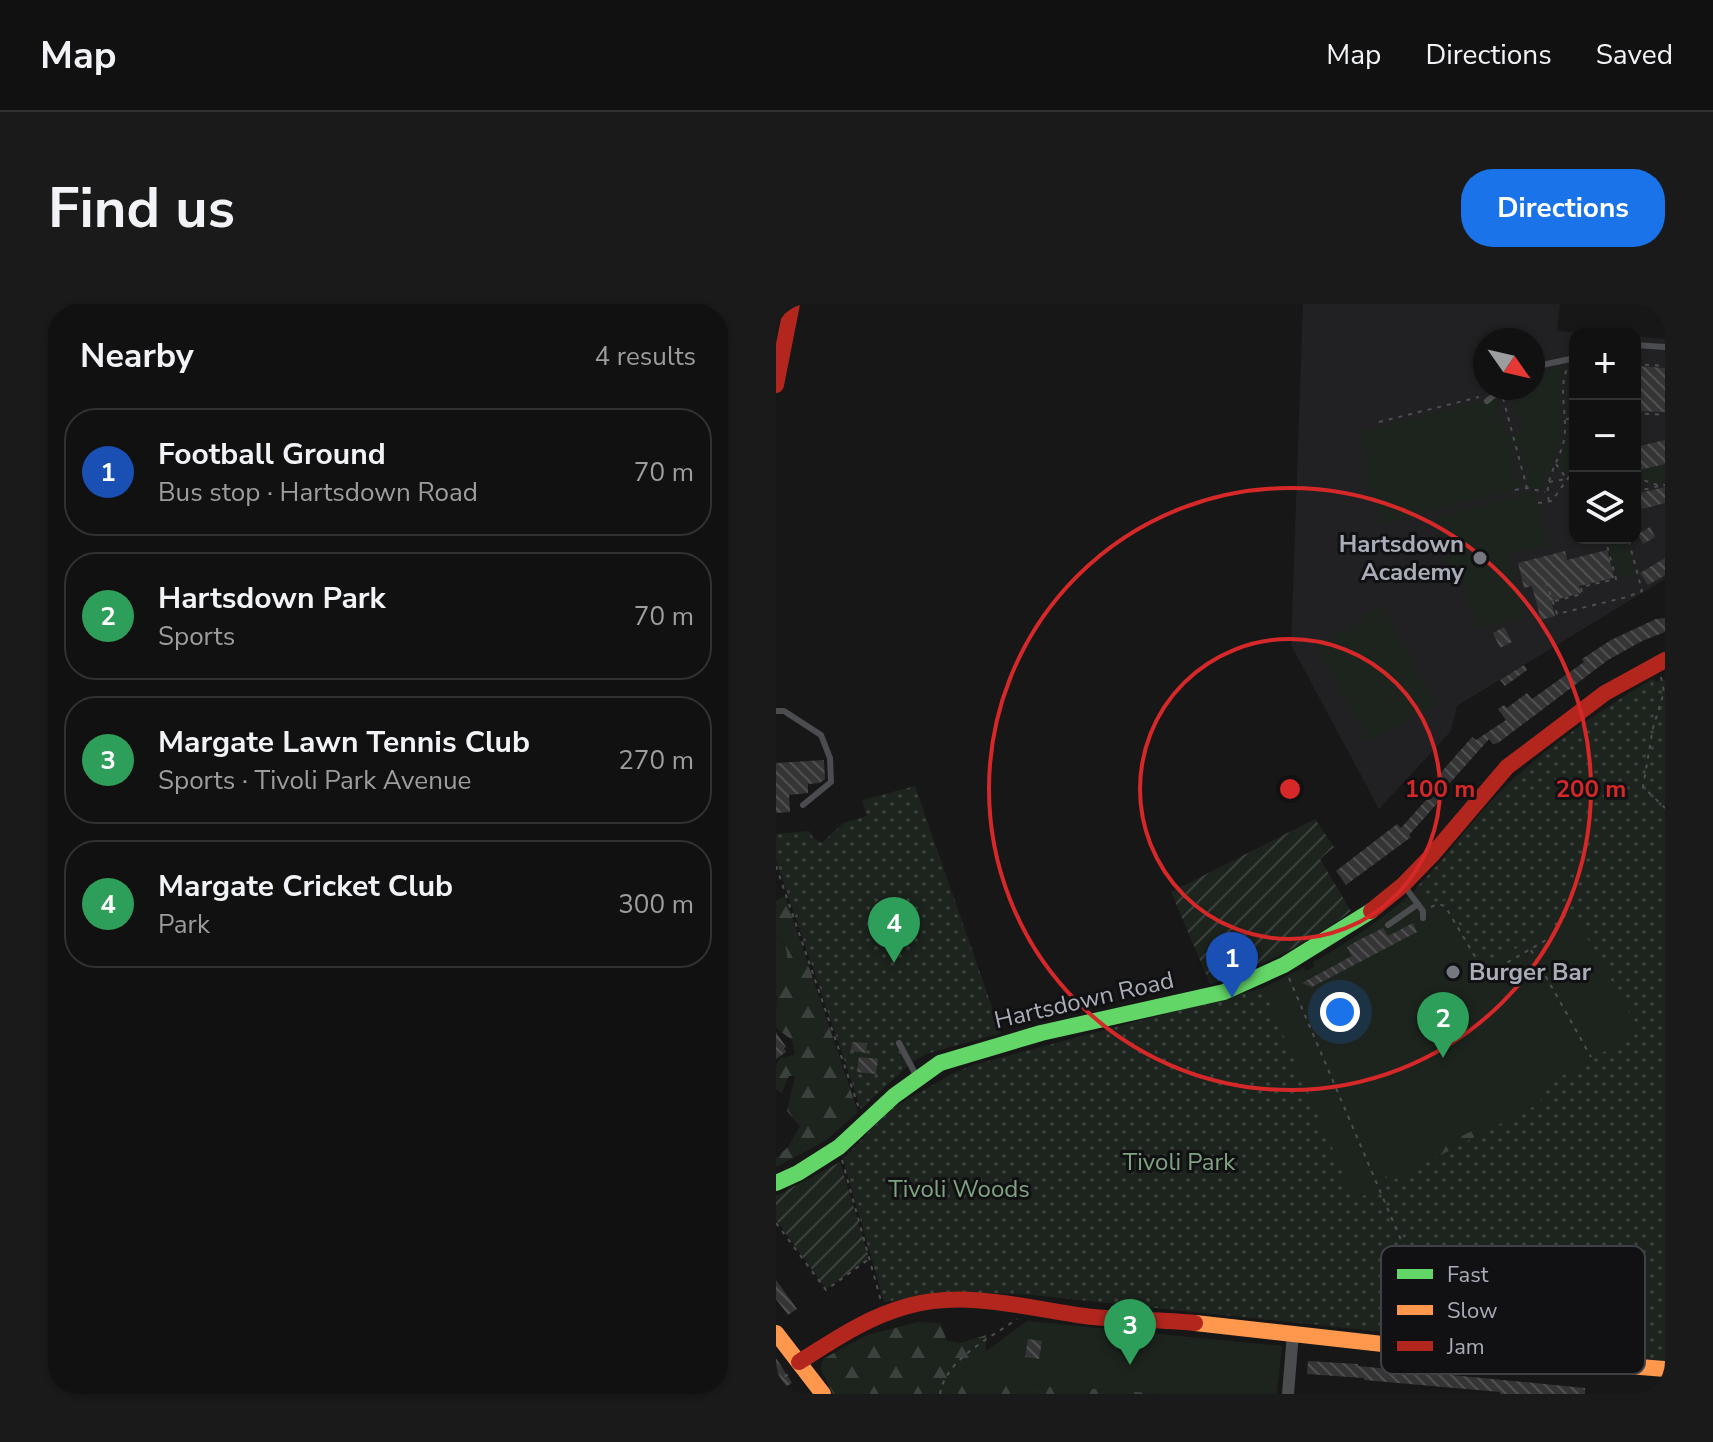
<!DOCTYPE html>
<html lang="en">
<head>
<meta charset="utf-8">
<style>
  :root { --surface:#111; --page:#1a1a1a; --text:#f1f3f6; --muted:#9c9d9f; --line:#303131; --accent:#1a73e8 }
  body { margin:0; font-family:"Nunito Sans",sans-serif; background:var(--page); color:var(--text) }
  .controls { position:absolute; right:24px; top:24px; display:grid; overflow:hidden; border-radius:16px; box-shadow:0 2px 6px #0004 }
  .controls button { width:72px; height:72px; display:grid; place-items:center; padding:0; border:0; border-bottom:2px solid var(--line); background:var(--surface); color:var(--text); font:40px sans-serif }
  .compass { position:absolute; left:697px; top:24px; width:72px; height:72px; border-radius:50%; background:var(--surface); box-shadow:0 2px 6px #0004; rotate:124deg }
  .you { position:absolute; left:564px; top:708px; width:28px; height:28px; margin:-20px; border:6px solid #fff; border-radius:50%; background:#1a73e8; box-shadow:0 0 0 12px #1a73e833 }
  .badge { display:grid; place-items:center; width:52px; height:52px; border-radius:50%; background:var(--accent); color:#fff; font-size:26px; font-weight:700 }
  .pin { position:absolute; translate:-50% -66px; filter:drop-shadow(0 2px 4px #0008) }
  .pin::after { content:''; position:absolute; top:42px; width:28px; height:24px; background:inherit; clip-path:polygon(0 0,100% 0,50% 100%) }
  .list { margin:0; padding:0; list-style:none }
  h2 { display:flex; justify-content:space-between; align-items:center; height:104px; margin:0; padding:0 32px; font-size:34px }
  h2 small { font-size:26px; font-weight:400; color:var(--muted) }
  .list li { display:grid; grid-template-columns:52px 1fr auto; gap:24px; align-items:center; box-sizing:border-box; height:128px; margin:0 16px 16px; padding:0 16px; border:2px solid var(--line); border-radius:32px }
  .list b { display:block; font-size:30px; white-space:nowrap }
  .list p { margin:0; font-size:26px; white-space:nowrap; color:var(--muted) }
  .list em { font-size:26px; font-style:normal; color:var(--muted) }
  .icon { flex:none; width:44px; height:44px; fill:none; stroke:currentColor; stroke-width:2; stroke-linecap:round; stroke-linejoin:round }
  .map { position:relative; flex:none; width:889px; height:1090px; overflow:hidden; border-radius:32px }
  header { display:flex; align-items:center; gap:48px; box-sizing:border-box; height:112px; padding:0 40px; background:var(--surface); border-bottom:2px solid var(--line) }
  header strong { font-size:38px }
  nav { display:flex; gap:44px; margin-inline-start:auto; font-size:28px }
  .intro { display:flex; align-items:center; justify-content:space-between; box-sizing:border-box; height:192px; padding:0 48px }
  h1 { margin:0; font-size:56px }
  .button { padding:20px 36px; border-radius:32px; background:var(--accent); color:#fff; font-size:28px; font-weight:700 }
  main { display:flex; gap:48px; padding:0 48px }
  aside { flex:1; background:var(--surface); border-radius:32px; box-shadow:0 2px 6px #0004 }
  .map>svg:first-child { display:block }
  .built { fill:#212123; fill-rule:evenodd }
  .grass { fill:#1d241e }
  .forest { fill:url(#forest-firs) }
  .park { fill:url(#park-dots) }
  .garden { fill:url(#garden-furrows) }
  .building { fill:url(#building-back-hatch) }
  .lines { fill:none; stroke-linecap:round; stroke-linejoin:round }
  .path { stroke:#4d4e52; stroke-width:2; stroke-dasharray:4 6; stroke-linecap:butt }
  .lane { stroke:#4b4c50; stroke-width:6 }
  .street { stroke:#4b4c50; stroke-width:12 }
  .fast { stroke:#63d668; stroke-width:16 }
  .slow { stroke:#ff974d; stroke-width:16 }
  .jam { stroke:#b3261e; stroke-width:16 }
  .ring { fill:none; stroke:#d62828; stroke-width:4 }
  .poi-dot { fill:#757880; stroke:#111113; stroke-width:3 }
  .labels { text-anchor:middle; stroke-width:6; stroke-linejoin:round; paint-order:stroke }
  .poi-label { font-size:24px; font-weight:bold; fill:#a8adb8; stroke:#111113; text-anchor:end }
  .street-label { font-size:24px; fill:#a8adb8; stroke:#111113 }
  .park-label { font-size:24px; fill:#7fa381; stroke:#111113 }
  .key { fill:#111113; stroke:#3e4045; stroke-width:2 }
  .key-label { font-size:22px; fill:#a8adb8 }
  .centre { fill:#d62828; stroke:#111113; stroke-width:4 }
  .ring-label { font-size:24px; text-anchor:middle; font-weight:bold; fill:#d62828; stroke:#111113; stroke-width:6; stroke-linejoin:round; paint-order:stroke }
</style>
</head>
<body>
<header>
<strong>Map</strong>
<nav><a>Map</a><a>Directions</a><a>Saved</a></nav>
</header>
<div class="intro"><h1>Find us</h1><a class="button">Directions</a></div>
<main>
<aside>
<h2>Nearby<small>4 results</small></h2>
<ul class="list">
<li><span class="badge" style="background:#1a4fb4">1</span><div><b>Football Ground</b><p>Bus stop · Hartsdown Road</p></div><em>70 m</em></li>
<li><span class="badge" style="background:#2e9e5b">2</span><div><b>Hartsdown Park</b><p>Sports</p></div><em>70 m</em></li>
<li><span class="badge" style="background:#2e9e5b">3</span><div><b>Margate Lawn Tennis Club</b><p>Sports · Tivoli Park Avenue</p></div><em>270 m</em></li>
<li><span class="badge" style="background:#2e9e5b">4</span><div><b>Margate Cricket Club</b><p>Park</p></div><em>300 m</em></li>
</ul>
</aside>
<div class="map">
<svg width="889" height="1090" viewBox="0 0 889 1090">
  <defs>
    <pattern id="forest-firs" width="22" height="20" patternUnits="userSpaceOnUse" patternTransform="scale(2)"><rect width="22" height="20" fill="#1d241e"/><path d="M5 1l3.5 6h-7zM16 11l3.5 6h-7z" fill="#3b413d"/></pattern>
    <pattern id="park-dots" width="8" height="8" patternUnits="userSpaceOnUse" patternTransform="scale(2)"><rect width="8" height="8" fill="#1d241e"/><path d="M2 2h.1M6 6h.1" fill="none" stroke="#3b413d" stroke-width="1.8" stroke-linecap="round"/></pattern>
    <pattern id="garden-furrows" width="10" height="10" patternUnits="userSpaceOnUse" patternTransform="scale(2)"><rect width="10" height="10" fill="#1d241e"/><path d="M-1 1l2-2M0 10L10 0M9 11l2-2" fill="none" stroke="#3b413d"/></pattern>
    <pattern id="building-back-hatch" width="6" height="6" patternUnits="userSpaceOnUse" patternTransform="scale(2)"><rect width="6" height="6" fill="#353536"/><path d="M-1 5l2 2M0 0l6 6M5-1l2 2" fill="none" stroke="#4f5051"/></pattern>
  </defs>
  <rect width="100%" height="100%" fill="#171717"/>
  <!-- built -->
  <path class="built" d="M527 0H784L781 27 826 30H799V234H859V32L889 35V275L681 402 675 427 603 505 515 341ZM709 36H757V84H709Z"/>
  <!-- grass -->
  <g class="grass">
    <path d="M789 63C781 78 787 97 788 113 788 140 774 162 768 187L751 183 738 130 746 128 735 87 740 84H757V75L777 64Z"/>
    <path d="M799 66V112L792 113 789 84 794 67Z"/>
    <path d="M721 95 730 131H735L739 145 735 147 744 183 714 193 713 191 679 200V203L670 205 669 203 635 211V214L605 219 595 182H590L587 168 591 166 581 130 655 109 657 111 700 98 701 100Z"/>
    <path d="M792 123 799 146 793 148 798 168 791 173 781 160 789 142Z"/>
    <path d="M889 160V177L882 179 861 172 860 167Z"/>
    <path d="M759 187 773 240 733 251 749 313 700 326 684 264 671 267 658 214Z"/>
    <path d="M831 234H850L860 270 841 274Z"/>
    <path d="M607 303 660 401 592 438 539 340Z"/>
    <path d="M735 477 812 599 798 611 864 727 771 780 765 799 602 884 664 1034 256 991 267 983 492 695 487 684 528 663 530 667 538 663 537 658C584 632 631 598 668 557 691 531 711 502 735 477Z"/>
    <path d="M0 632C19 645 11 676 0 693Z"/>
    <path d="M251 1017 506 1042 501 1090H388L198 1076 210 1047Z"/>
  </g>
  <!-- forest -->
  <g class="forest">
    <path d="M9 592 82 808 49 837 0 863V854L12 843 24 822 11 807 19 772H13L6 789 0 785V761L4 754 19 751 16 736 0 724C0 714 0 701 1 692 7 673 21 646 0 632V597Z"/>
    <path d="M752 800 756 805 615 884 608 877 612 866 633 856 654 849 671 839Z"/>
    <path d="M142 1018 164 1019 171 1037 184 1039 210 1031V1047L199 1076 388 1090H57L45 1065 47 1055 91 1031Z"/>
  </g>
  <!-- park -->
  <g class="park">
    <path d="M876 375 881 378 889 375V1057L256 991C205 987 158 990 108 998L67 855 116 804 178 769 197 761 487 684 579 896 764 799 771 780 864 727 798 611 708 663 671 600 662 598 651 602 640 584C674 550 700 509 735 477 778 438 826 405 876 375Z"/>
    <path d="M139 482 225 729 150 750 136 758 85 805 0 556V530L33 527 38 535 46 539 67 519 91 512 86 496Z"/>
  </g>
  <!-- garden -->
  <g class="garden">
    <path d="M539 515 558 543 544 555 575 607C532 640 485 662 434 680L395 588Z"/>
    <path d="M64 858 93 954 50 985 0 916V892Z"/>
  </g>
  <!-- building -->
  <g class="building">
    <path d="M859 62 889 64V108L859 107Z"/>
    <path d="M889 136V160L859 167V143Z"/>
    <path d="M889 183V199L866 205 865 201 861 202 859 190Z"/>
    <path d="M874 223 879 233 867 240 862 230Z"/>
    <path d="M831 246 838 274 803 282 805 289 775 297 779 312 765 316 756 282 748 284 742 259 789 247 791 256Z"/>
    <path d="M889 254V271L872 281 864 269Z"/>
    <path d="M889 314V328L866 337 832 356 722 439 717 440 713 435 672 481 662 472 696 433 700 436 730 416 722 405 728 401 731 404 751 389 756 395 808 358 806 355 835 336 880 315Z"/>
    <path d="M728 323 736 338 724 344 717 329Z"/>
    <path d="M748 361 751 366 729 382 724 376Z"/>
    <path d="M48 456 49 475 44 479 32 480V489L13 491 14 508 0 509V459Z"/>
    <path d="M658 487 666 494 633 531 635 533 570 581 560 567 621 520 625 524Z"/>
    <path d="M637 619 641 628 536 683 526 679 576 652 571 643 581 637 607 624 612 632Z"/>
    <path d="M0 728 10 743 8 744 10 748 0 755Z"/>
    <path d="M76 738 91 739 90 749 75 747Z"/>
    <path d="M83 753 102 755 100 770 81 768Z"/>
    <path d="M0 976 21 1005 12 1011 0 995Z"/>
    <path d="M252 1035 266 1037 263 1055 249 1053Z"/>
    <path d="M0 1054 16 1079 6 1085 0 1075Z"/>
    <path d="M532 1057 582 1060V1062L809 1084V1090H724V1088L588 1076V1074L531 1070Z"/>
  </g>
  <g class="lines">
    <!-- path -->
    <g class="path">
      <path d="M859 60 889 62"/>
      <path d="M727 94 751 184"/>
      <path d="M859 109 889 111"/>
      <path d="M790 115 799 114"/>
      <path d="M603 118 703 93"/>
      <path d="M799 147 794 149 799 166"/>
      <path d="M780 160 791 175 796 176 799 187"/>
      <path d="M859 173 884 182 889 181"/>
      <path d="M773 178 790 175"/>
      <path d="M739 186 751 184 769 188"/>
      <path d="M859 188 883 182"/>
      <path d="M773 197C767 175 784 157 788 136 792 112 782 86 791 65"/>
      <path d="M762 199 776 197 794 171 799 170"/>
      <path d="M770 278 781 310 851 293 866 287 852 234"/>
      <path d="M779 297 806 290 805 283 840 275 829 234"/>
      <path d="M885 373 888 388 877 424 867 483 889 504"/>
      <path d="M0 562 84 807"/>
      <path d="M655 603 662 600 669 602 710 671 782 629"/>
      <path d="M755 646 815 753"/>
      <path d="M513 674 666 1032"/>
      <path d="M66 856 105 997"/>
      <path d="M0 919 50 986 93 955"/>
      <path d="M0 1078 14 1069"/>
      <path d="M164 1090C170 1054 215 1034 241 1015"/>
    </g>
    <!-- lane -->
    <g class="lane">
      <path d="M859 41 889 43"/>
      <path d="M757 66 766 61 799 54"/>
      <path d="M711 97 727 84"/>
      <path d="M0 407H8L45 431 54 454 55 478 27 501"/>
      <path d="M629 583 647 607V614"/>
      <path d="M612 621 642 600"/>
      <path d="M123 739 141 773"/>
    </g>
    <!-- street -->
    <path class="street" d="M512 1090 517 1029"/>
    <!-- fast -->
    <path class="fast" d="M0 879 22 869 63 843 118 792 164 759 265 729 448 688 508 661 595 607"/>
    <!-- slow -->
    <g class="slow">
      <path d="M419 1019 669 1047 889 1065"/>
      <path d="M0 1029 47 1090"/>
    </g>
    <!-- jam -->
    <g class="jam">
      <path d="M0 81 16 0"/>
      <path d="M595 607 627 581 656 551 731 463 829 389 889 356"/>
      <path d="M23 1058C58 1036 91 1013 132 1002 189 986 251 1004 309 1012 345 1017 382 1015 419 1019"/>
    </g>
  </g>
  <!-- distance rings -->
  <g class="ring">
    <circle cx="514" cy="485" r="150"/>
    <circle cx="514" cy="485" r="301"/>
  </g>
  <!-- markers -->
  <g class="poi-dot">
    <circle cx="704" cy="254" r="8"/>
    <circle cx="677" cy="668" r="8"/>
  </g>
  <g class="labels">
    <!-- poi labels -->
    <g class="poi-label">
      <text x="688" y="248">Hartsdown<tspan x="688" dy="28">Academy</tspan></text>
      <text x="693" y="676" text-anchor="start">Burger Bar</text>
    </g>
    <!-- street labels -->
    <g class="street-label">
      <text transform="translate(308 696) rotate(-13)" y="8">Hartsdown Road</text>
    </g>
    <!-- park labels -->
    <g class="park-label">
      <text x="403" y="866">Tivoli Park</text>
      <text x="183" y="893">Tivoli Woods</text>
    </g>
  </g>
  <!-- legend -->
  <rect x="605" y="942" width="264" height="128" rx="12" class="key"/>
  <rect x="621" y="965" width="36" height="10" fill="#63d668"/>
  <rect x="621" y="1001" width="36" height="10" fill="#ff974d"/>
  <rect x="621" y="1037" width="36" height="10" fill="#b3261e"/>
  <g class="key-label">
    <text x="671" y="978">Fast</text>
    <text x="671" y="1014">Slow</text>
    <text x="671" y="1050">Jam</text>
  </g>
  <circle cx="514" cy="485" r="12" class="centre"/>
  <g class="ring-label">
    <text x="664" y="493">100 m</text>
    <text x="815" y="493">200 m</text>
  </g>
</svg>
<div class="controls">
<button>+</button>
<button>−</button>
<button><svg class="icon" aria-label="layers" viewBox="0 0 24 24"><path d="M12 4l9 5-9 5-9-5zM3 14l9 5 9-5"/></svg></button>
</div>
<svg class="compass" viewBox="-18 -18 36 36"><path d="M0-13l5 13h-10z" fill="#e53935"/><path d="M0 13l5-13h-10z" fill="#9c9d9f"/></svg>
<div class="you"></div>
<div class="pin badge" style="left:456px;top:694px;background:#1a4fb4">1</div>
<div class="pin badge" style="left:667px;top:754px;background:#2e9e5b">2</div>
<div class="pin badge" style="left:354px;top:1061px;background:#2e9e5b">3</div>
<div class="pin badge" style="left:118px;top:659px;background:#2e9e5b">4</div>
</div>
</main>
</body>
</html>
